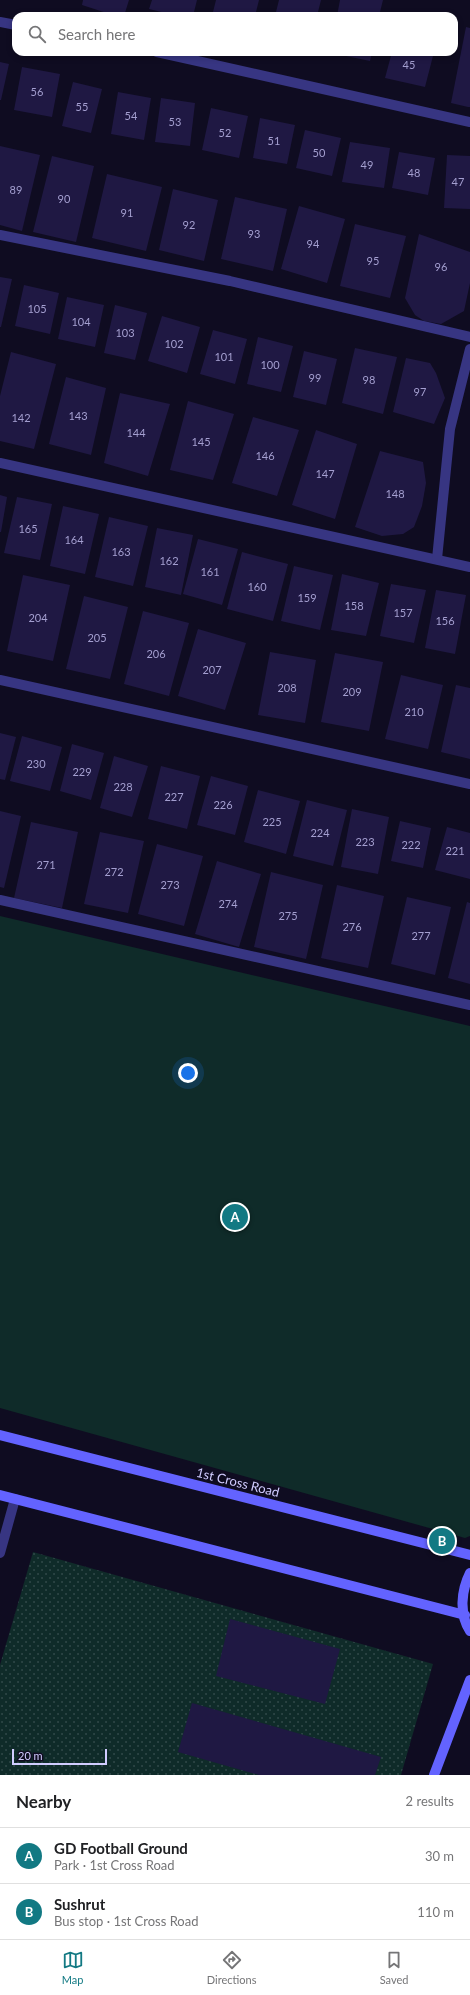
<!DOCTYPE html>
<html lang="en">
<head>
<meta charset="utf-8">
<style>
  :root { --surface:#fff; --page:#f6f6f6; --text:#202124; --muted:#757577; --line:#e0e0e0; --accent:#127983 }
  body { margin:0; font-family:Lato,sans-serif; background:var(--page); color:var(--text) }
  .scale { position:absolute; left:12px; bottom:10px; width:95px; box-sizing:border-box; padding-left:4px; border:2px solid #d1ccff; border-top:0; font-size:11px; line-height:14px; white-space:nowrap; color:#d1ccff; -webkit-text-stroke:3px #0f0c21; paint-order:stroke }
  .you { position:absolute; left:188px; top:1073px; width:14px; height:14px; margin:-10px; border:3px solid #fff; border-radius:50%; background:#1a73e8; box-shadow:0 0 0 6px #1a73e833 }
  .badge { display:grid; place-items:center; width:26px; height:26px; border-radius:50%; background:var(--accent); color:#fff; font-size:13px; font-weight:700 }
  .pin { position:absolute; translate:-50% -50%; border:2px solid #fff; box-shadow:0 1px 4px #0006 }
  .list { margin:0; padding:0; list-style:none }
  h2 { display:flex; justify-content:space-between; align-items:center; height:52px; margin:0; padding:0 16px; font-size:17px }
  h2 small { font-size:13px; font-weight:400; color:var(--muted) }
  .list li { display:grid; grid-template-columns:26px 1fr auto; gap:12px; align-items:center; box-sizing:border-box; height:56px; padding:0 16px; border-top:1px solid var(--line) }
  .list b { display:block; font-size:15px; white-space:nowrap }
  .list p { margin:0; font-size:13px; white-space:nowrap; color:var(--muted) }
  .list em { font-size:13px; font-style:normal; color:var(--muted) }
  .icon { flex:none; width:22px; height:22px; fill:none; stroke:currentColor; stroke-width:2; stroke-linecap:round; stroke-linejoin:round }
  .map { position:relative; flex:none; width:470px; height:1775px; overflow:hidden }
  .search { position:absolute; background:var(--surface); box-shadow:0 2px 6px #0003; left:12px; right:12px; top:12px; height:44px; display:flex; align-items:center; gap:10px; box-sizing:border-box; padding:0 14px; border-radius:12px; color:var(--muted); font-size:15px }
  .sheet { height:164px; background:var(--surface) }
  nav { display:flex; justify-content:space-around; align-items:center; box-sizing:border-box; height:56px; border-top:1px solid var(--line); background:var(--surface); font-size:11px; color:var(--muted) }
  nav a { display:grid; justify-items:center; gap:2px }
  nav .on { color:var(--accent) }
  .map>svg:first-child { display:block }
  .park { fill:#0f2b29 }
  .garden { fill:url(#garden-dots) }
  .building { fill:#1f1843 }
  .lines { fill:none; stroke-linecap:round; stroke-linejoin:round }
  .street { stroke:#373582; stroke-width:10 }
  .secondary { stroke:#6363ff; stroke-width:10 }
  .labels { text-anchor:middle; stroke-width:3; stroke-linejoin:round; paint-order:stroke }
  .number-label { font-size:11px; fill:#a49fd0 }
  .street-label { font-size:13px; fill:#d1ccff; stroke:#0f0c21 }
</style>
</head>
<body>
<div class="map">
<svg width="470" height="1775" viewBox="0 0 470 1775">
  <defs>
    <pattern id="garden-dots" width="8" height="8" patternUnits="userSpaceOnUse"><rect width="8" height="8" fill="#0f2b29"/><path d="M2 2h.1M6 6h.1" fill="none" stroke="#314949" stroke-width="1.8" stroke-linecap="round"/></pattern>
  </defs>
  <rect width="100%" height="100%" fill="#0f0c21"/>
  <!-- park -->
  <path class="park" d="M0 916 470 1026V1536L465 1538 0 1408Z"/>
  <!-- garden -->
  <path class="garden" d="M33 1552 433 1664 401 1775H0V1665Z"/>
  <!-- building -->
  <g class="building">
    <path d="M83 0H129L124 16H116L82 5Z"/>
    <path d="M152 0H197L193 16H178L149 9Z"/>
    <path d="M216 0H259L255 16H212Z"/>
    <path d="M279 0H321L317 16H275Z"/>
    <path d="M340 0H383L379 16H337Z"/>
    <path d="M466 27 470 28V107H468L451 103Z"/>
    <path d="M327 52H372L370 61Z"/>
    <path d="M392 52H434L425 87 385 78Z"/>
    <path d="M0 62 9 64 1 100H0Z"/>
    <path d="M22 67 60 74 52 117 14 110Z"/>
    <path d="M73 82 102 89 91 133 62 126Z"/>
    <path d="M118 92 151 98 144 140 111 134Z"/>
    <path d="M161 98 195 103 190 146 155 142Z"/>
    <path d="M211 108 248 116 239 158 202 150Z"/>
    <path d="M260 118 295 125 287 164 253 158Z"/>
    <path d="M305 130 341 138 332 176 296 168Z"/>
    <path d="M350 142 390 148 384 188 342 182Z"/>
    <path d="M0 146 40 155 22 231 0 225Z"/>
    <path d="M399 152 435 158 428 195 392 188Z"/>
    <path d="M447 155 470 156V209L444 208Z"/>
    <path d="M52 156 94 166 76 242 33 232Z"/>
    <path d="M107 174 162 187 146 251 92 238Z"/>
    <path d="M173 189 218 200 204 261 159 250Z"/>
    <path d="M235 197 287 209 273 271 221 259Z"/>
    <path d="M299 206 345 219 327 283 281 269Z"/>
    <path d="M355 224 406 236 390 298 340 286Z"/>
    <path d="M419 234 470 252V283L464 311 441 324 424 321 415 315 405 298Z"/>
    <path d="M0 277 12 279 1 327H0Z"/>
    <path d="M24 285 59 293 50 334 15 326Z"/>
    <path d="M67 297 104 305 95 347 58 339Z"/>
    <path d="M115 305 147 313 135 360 104 353Z"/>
    <path d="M162 316 200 327 187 373 148 361Z"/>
    <path d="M213 330 247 339 235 384 200 374Z"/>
    <path d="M258 337 293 346 281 392 247 384Z"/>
    <path d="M355 348 397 357 383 414 342 403Z"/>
    <path d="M304 351 337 359 326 405 293 397Z"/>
    <path d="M11 352 56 364 34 449 0 441V396Z"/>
    <path d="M406 358 430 363 436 373 445 398 434 424 393 412Z"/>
    <path d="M66 377 106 388 91 455 49 444Z"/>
    <path d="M120 393 170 404 148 476 104 463Z"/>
    <path d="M188 401 234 414 213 480 170 470Z"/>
    <path d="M253 417 299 430 277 496 232 483Z"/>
    <path d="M316 430 357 444 335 519 292 505Z"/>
    <path d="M380 451 423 462 426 483 422 506 414 527 403 534 382 536 355 527Z"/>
    <path d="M0 495 7 497 1 532H0Z"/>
    <path d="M17 497 52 504 40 560 4 553Z"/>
    <path d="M63 506 99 514 85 574 50 566Z"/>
    <path d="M109 517 148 526 133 586 95 577Z"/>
    <path d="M157 528 193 535 181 595 145 587Z"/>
    <path d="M198 539 238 549 222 605 183 594Z"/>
    <path d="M242 552 288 564 273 621 227 609Z"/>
    <path d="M294 566 333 575 320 630 281 621Z"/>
    <path d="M342 574 379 583 366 636 331 630Z"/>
    <path d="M23 575 70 585 53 661 7 651Z"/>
    <path d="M391 584 426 590 414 643 380 636Z"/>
    <path d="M436 590 466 595 455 654 425 648Z"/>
    <path d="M84 596 128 607 110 679 66 669Z"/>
    <path d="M143 611 189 623 169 696 124 684Z"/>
    <path d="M198 629 246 643 225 710 178 696Z"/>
    <path d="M270 652 316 660 305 723 258 715Z"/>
    <path d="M335 653 383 662 369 731 321 722Z"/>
    <path d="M401 675 443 685 428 749 385 739Z"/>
    <path d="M456 685 470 688V759L441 752Z"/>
    <path d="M0 733 16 737 5 780 0 779Z"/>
    <path d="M22 736 62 747 50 791 10 781Z"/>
    <path d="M72 744 104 753 91 800 60 791Z"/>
    <path d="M114 756 148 766 132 817 100 808Z"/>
    <path d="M161 766 200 776 187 829 148 819Z"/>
    <path d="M211 776 248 786 235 835 197 825Z"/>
    <path d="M258 790 300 801 286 854 244 842Z"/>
    <path d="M307 800 347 810 333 866 293 856Z"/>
    <path d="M352 809 389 817 378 874 341 867Z"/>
    <path d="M0 811 21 816 4 888 0 887Z"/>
    <path d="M400 821 431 828 423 868 391 861Z"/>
    <path d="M31 822 78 832 62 908 14 898Z"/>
    <path d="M447 827 470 833V879L435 870Z"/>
    <path d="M100 832 144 841 128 913 84 904Z"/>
    <path d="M157 844 203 856 184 926 138 914Z"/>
    <path d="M217 861 261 874 239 947 195 934Z"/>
    <path d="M271 872 323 885 306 959 254 947Z"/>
    <path d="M337 885 384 896 368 968 321 958Z"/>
    <path d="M407 897 451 907 435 975 391 964Z"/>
    <path d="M467 902 470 903V984L448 978Z"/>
    <path d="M230 1619 340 1649 325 1704 216 1676Z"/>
    <path d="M192 1703 381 1757 375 1775H259L178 1752Z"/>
  </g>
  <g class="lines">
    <!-- street -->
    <g class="street">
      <path d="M0 22 16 25"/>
      <path d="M157 52 470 122"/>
      <path d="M0 235 230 281 470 337"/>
      <path d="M0 463 470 567"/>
      <path d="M437 559 450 429 470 349"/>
      <path d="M0 680 470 784"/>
      <path d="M0 900 470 1005"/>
      <path d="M0 1553 15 1499"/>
    </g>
    <!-- secondary -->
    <g class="secondary">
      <path d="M0 1435 470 1555"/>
      <path d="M0 1495 465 1615"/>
      <path d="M470 1573C461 1591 459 1614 470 1631"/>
      <path d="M434 1775 470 1680"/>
    </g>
  </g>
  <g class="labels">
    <!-- number labels -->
    <g class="number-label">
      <text x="409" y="69">45</text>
      <text x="37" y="96">56</text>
      <text x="82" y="111">55</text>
      <text x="131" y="120">54</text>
      <text x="175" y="126">53</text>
      <text x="225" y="137">52</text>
      <text x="274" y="145">51</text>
      <text x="319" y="157">50</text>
      <text x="367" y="169">49</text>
      <text x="414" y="177">48</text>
      <text x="458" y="186">47</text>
      <text x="16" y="194">89</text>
      <text x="64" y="203">90</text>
      <text x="127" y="217">91</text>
      <text x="189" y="229">92</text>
      <text x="254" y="238">93</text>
      <text x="313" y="248">94</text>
      <text x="373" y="265">95</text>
      <text x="441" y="271">96</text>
      <text x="37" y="313">105</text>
      <text x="81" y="326">104</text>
      <text x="125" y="337">103</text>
      <text x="174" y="348">102</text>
      <text x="224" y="361">101</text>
      <text x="270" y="369">100</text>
      <text x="315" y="382">99</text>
      <text x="369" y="384">98</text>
      <text x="420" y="396">97</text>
      <text x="78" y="420">143</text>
      <text x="21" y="422">142</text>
      <text x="136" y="437">144</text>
      <text x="201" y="446">145</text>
      <text x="265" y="460">146</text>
      <text x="325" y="478">147</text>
      <text x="395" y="498">148</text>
      <text x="28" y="533">165</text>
      <text x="74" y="544">164</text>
      <text x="121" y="556">163</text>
      <text x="169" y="565">162</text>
      <text x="210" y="576">161</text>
      <text x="257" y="591">160</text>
      <text x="307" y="602">159</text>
      <text x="354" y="610">158</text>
      <text x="403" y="617">157</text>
      <text x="38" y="622">204</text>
      <text x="445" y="625">156</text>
      <text x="97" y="642">205</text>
      <text x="156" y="658">206</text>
      <text x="212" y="674">207</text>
      <text x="287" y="692">208</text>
      <text x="352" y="696">209</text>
      <text x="414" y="716">210</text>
      <text x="36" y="768">230</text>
      <text x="82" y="776">229</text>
      <text x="123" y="791">228</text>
      <text x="174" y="801">227</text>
      <text x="223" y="809">226</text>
      <text x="272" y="826">225</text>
      <text x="320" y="837">224</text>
      <text x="365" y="846">223</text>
      <text x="411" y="849">222</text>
      <text x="455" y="855">221</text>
      <text x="46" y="869">271</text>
      <text x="114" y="876">272</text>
      <text x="170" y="889">273</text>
      <text x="228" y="908">274</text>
      <text x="288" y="920">275</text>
      <text x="352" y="931">276</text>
      <text x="421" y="940">277</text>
    </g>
    <!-- street labels -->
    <g class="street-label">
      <text transform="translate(238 1482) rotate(14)" y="5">1st Cross Road</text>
    </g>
  </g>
</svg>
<div class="scale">20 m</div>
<div class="you"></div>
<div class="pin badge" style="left:235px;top:1217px">A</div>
<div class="pin badge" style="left:442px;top:1541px">B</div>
<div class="search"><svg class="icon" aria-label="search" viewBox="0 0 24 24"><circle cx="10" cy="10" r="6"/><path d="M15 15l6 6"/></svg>Search here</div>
</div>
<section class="sheet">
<h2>Nearby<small>2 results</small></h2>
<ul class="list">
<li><span class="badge">A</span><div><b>GD Football Ground</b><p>Park · 1st Cross Road</p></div><em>30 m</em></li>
<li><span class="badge">B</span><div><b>Sushrut</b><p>Bus stop · 1st Cross Road</p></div><em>110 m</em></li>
</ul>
</section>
<nav>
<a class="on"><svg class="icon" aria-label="map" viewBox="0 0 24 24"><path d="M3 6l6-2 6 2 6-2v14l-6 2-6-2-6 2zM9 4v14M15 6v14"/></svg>Map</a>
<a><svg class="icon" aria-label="directions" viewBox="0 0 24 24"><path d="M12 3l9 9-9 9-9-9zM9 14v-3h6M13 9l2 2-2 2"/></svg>Directions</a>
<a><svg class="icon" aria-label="saved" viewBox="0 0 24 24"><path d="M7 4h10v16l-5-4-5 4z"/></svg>Saved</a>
</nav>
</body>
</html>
